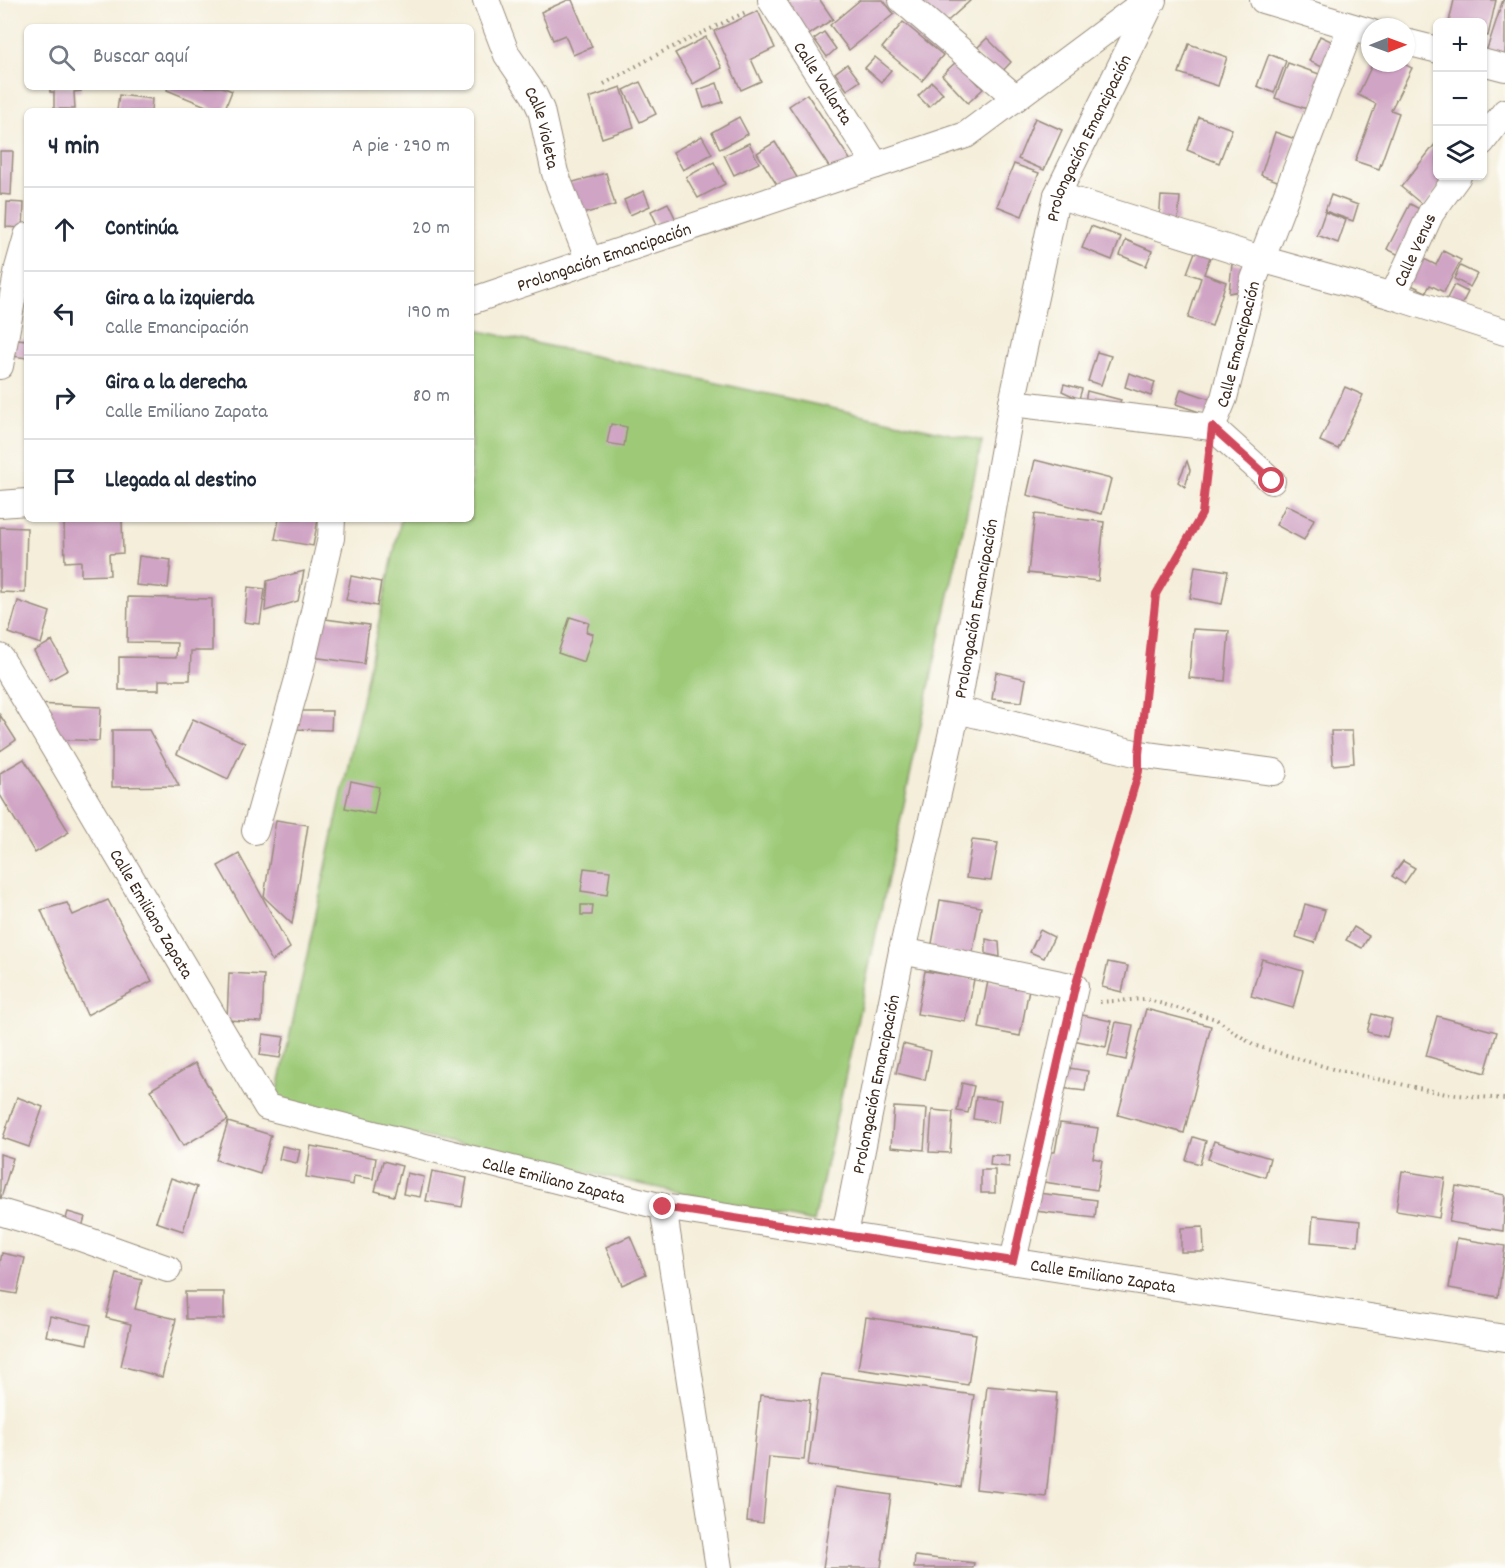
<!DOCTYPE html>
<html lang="es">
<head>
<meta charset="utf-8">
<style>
  :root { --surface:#fff; --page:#f6f6f7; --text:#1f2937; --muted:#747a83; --line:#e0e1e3 }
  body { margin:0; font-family:Dekko,sans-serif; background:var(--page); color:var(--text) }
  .controls { position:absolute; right:18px; top:18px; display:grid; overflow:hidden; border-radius:9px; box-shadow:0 2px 4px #0004 }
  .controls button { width:54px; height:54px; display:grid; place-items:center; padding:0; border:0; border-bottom:2px solid var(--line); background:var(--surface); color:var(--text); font:30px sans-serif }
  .compass { position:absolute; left:1361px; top:18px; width:54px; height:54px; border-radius:50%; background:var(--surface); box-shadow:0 2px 4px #0004; rotate:89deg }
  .stop { position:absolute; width:18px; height:18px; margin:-14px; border:4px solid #d1495b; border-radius:50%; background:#fff }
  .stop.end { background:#d1495b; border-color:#fff; box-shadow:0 2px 6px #0008 }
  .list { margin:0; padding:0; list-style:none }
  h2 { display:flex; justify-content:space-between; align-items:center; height:78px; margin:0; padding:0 24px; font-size:26px }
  h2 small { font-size:20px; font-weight:400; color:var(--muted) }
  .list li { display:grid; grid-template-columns:39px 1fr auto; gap:18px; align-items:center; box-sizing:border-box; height:84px; padding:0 24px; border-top:2px solid var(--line) }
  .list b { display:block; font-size:22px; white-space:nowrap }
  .list p { margin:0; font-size:20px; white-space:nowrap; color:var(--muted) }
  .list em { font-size:20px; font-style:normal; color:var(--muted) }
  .icon { flex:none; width:33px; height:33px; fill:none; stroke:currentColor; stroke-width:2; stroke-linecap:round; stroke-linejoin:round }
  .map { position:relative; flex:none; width:1505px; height:1568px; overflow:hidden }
  .search { position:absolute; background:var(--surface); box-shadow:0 2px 4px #0004; left:24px; top:24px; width:450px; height:66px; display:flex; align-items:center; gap:15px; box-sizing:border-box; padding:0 21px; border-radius:9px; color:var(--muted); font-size:22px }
  .panel { position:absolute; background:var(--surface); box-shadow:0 2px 4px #0004; left:24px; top:108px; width:450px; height:414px; border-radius:9px }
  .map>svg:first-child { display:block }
  .green { fill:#9eca78; stroke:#6c7a4b; stroke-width:1.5 }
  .building { fill:#d0a4c5 }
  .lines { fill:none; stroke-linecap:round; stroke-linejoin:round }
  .street-casing { stroke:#988c7c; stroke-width:28 }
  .path { stroke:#988c7c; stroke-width:4; stroke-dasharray:1.5 4.5; stroke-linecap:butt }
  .street { stroke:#fff; stroke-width:26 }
  .route { stroke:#d1495b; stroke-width:8 }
  .labels { text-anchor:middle; stroke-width:5; stroke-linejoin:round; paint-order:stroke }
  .street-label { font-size:18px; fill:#3b2a1e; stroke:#fdfcf7 }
</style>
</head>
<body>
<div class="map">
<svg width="1505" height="1568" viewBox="0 0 1505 1568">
  <rect width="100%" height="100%" fill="#fdfcf7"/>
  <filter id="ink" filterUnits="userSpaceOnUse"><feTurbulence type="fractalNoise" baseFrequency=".0167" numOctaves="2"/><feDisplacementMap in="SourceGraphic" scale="12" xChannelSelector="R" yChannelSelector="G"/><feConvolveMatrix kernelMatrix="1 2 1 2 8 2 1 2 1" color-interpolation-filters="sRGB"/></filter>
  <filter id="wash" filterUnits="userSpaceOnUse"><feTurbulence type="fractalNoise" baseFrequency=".008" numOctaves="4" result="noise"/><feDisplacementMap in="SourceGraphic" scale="24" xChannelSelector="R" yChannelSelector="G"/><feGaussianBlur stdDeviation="1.35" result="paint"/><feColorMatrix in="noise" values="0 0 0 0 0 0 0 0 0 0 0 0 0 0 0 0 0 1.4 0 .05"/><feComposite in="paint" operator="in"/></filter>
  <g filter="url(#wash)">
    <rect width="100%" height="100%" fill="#f4eeda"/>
    <!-- green -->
    <path class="green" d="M471 329 982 441 814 1222 275 1104 401 519H471Z"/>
    <g id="blocks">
      <!-- building -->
      <g class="building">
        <path d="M568 0H572L592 47 573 55 565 35 553 40 541 12Z"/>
        <path d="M789 0H820L833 19 804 38 782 5Z"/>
        <path d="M860 0H883L894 14 849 50 830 25Z"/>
        <path d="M924 0H971L941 27 920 4Z"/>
        <path d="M1454 0H1496L1488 36 1482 35V22H1449Z"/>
        <path d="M1503 0H1505V59L1486 52Z"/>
        <path d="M758 11 775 48 751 59 761 81 741 90 714 31Z"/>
        <path d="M903 22 943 55 922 81 882 48Z"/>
        <path d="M824 32 836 49 827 57 814 39Z"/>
        <path d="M1320 36 1333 42 1322 67 1309 61Z"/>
        <path d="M706 37 722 68 693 84 675 53Z"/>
        <path d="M987 38 1011 62 998 76 974 51Z"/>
        <path d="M1189 44 1227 57 1218 86 1179 73Z"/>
        <path d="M1269 54 1286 61 1274 93 1257 86Z"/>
        <path d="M875 57 891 70 881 82 865 68Z"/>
        <path d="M957 61 983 89 968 103 942 75Z"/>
        <path d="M1288 63 1322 75 1310 110 1275 98Z"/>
        <path d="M1373 63H1402L1412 68 1391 110 1399 113 1379 169 1355 161 1376 104 1358 95Z"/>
        <path d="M847 64 860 81 847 90 835 73Z"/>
        <path d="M640 82 656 114 640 122 624 90Z"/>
        <path d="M932 82 943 93 929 107 918 96Z"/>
        <path d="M717 83 723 102 704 108 698 90Z"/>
        <path d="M50 87H81V91L74 92 75 109H54V92H50Z"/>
        <path d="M168 87H222L232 91 224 111H218L167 90Z"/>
        <path d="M621 87 634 127 602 138 589 98Z"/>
        <path d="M807 94 851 161 833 173 789 106Z"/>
        <path d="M119 95 152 99 151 111H117Z"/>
        <path d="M739 117 748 134 720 149 712 132Z"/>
        <path d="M1199 117 1232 129 1219 163 1187 150Z"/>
        <path d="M1035 118 1062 130 1044 170 1018 159Z"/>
        <path d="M1275 132 1295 139 1280 182 1261 175Z"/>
        <path d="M702 136 712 154 683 170 673 152Z"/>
        <path d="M775 142 798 179 780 190 757 153Z"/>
        <path d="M749 143 759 163 734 175 724 155Z"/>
        <path d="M1436 143 1438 176H1448L1424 206 1401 187Z"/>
        <path d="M0 151H13L11 195 0 194Z"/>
        <path d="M714 162 725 184 698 198 686 177Z"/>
        <path d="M1014 164 1039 173 1022 216 997 206Z"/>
        <path d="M606 173 615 205 575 216 566 184Z"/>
        <path d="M644 191 650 206 630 215 624 200Z"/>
        <path d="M1331 195 1358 205 1353 221 1325 211Z"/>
        <path d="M1161 196 1180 197 1178 222 1159 221Z"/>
        <path d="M7 202 24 203 23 228 6 227Z"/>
        <path d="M668 203 677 222 660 231 651 211Z"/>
        <path d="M1410 204 1427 213 1405 258 1387 249Z"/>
        <path d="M1325 212 1346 220 1338 243 1317 235Z"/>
        <path d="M1091 226 1121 237 1112 260 1082 248Z"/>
        <path d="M1126 240 1152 251 1146 266 1120 255Z"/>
        <path d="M1443 251 1461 260 1444 292 1430 285 1426 292 1407 283 1420 257 1436 265Z"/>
        <path d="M1195 252 1210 257 1204 274 1226 282 1212 326 1188 318 1201 278 1187 273Z"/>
        <path d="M1232 264 1256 266 1245 290 1229 293Z"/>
        <path d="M1460 266 1477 274 1470 287 1454 279Z"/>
        <path d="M1454 285 1468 292 1456 315 1442 308Z"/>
        <path d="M7 338 27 340V358L5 355Z"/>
        <path d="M1097 352 1111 356 1101 385 1088 381Z"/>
        <path d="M1129 373 1155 382 1151 396 1125 387Z"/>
        <path d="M1064 384 1082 389 1079 399 1062 391Z"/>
        <path d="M1345 387 1363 395 1338 449 1320 441Z"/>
        <path d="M1181 389 1213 400 1208 415 1176 404Z"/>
        <path d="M1087 391 1121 400 1117 407 1085 402Z"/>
        <path d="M611 424 627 427 624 446 607 443Z"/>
        <path d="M1035 460 1111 479 1102 514 1027 495Z"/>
        <path d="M1187 461 1190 470 1185 487 1178 482Z"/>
        <path d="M1286 505 1314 519 1304 540 1276 525Z"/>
        <path d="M1035 514 1104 522 1098 581 1028 573Z"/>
        <path d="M279 519H318L313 546 275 539Z"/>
        <path d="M122 520 123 553 109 554 110 575 81 576V561L65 562 64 522Z"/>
        <path d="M0 527 27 528 25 593 0 592Z"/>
        <path d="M139 556 171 560 168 588 136 585Z"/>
        <path d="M1195 566 1228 571 1222 604 1190 598Z"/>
        <path d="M304 571 298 601 265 611 267 581Z"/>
        <path d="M351 576 381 582 377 606 346 600Z"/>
        <path d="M248 587 265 589 260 624 244 622Z"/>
        <path d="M128 597 212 599V651H191L190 680H159V690H119V657L176 658 177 643 127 642Z"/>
        <path d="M18 601 50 612 41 644 9 633Z"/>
        <path d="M570 617 589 623 586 632 593 634 584 662 558 653Z"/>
        <path d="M318 618 369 625 364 664 312 657Z"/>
        <path d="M1193 629 1229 631 1225 681 1189 678Z"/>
        <path d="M52 641 68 670 50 680 34 651Z"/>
        <path d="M996 672 1026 679 1022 702 992 699Z"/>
        <path d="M36 704 101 707 99 741 53 739Z"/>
        <path d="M292 711H332L331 730 292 729Z"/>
        <path d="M0 715 16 740 0 751Z"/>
        <path d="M193 719 245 743 228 779 177 754Z"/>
        <path d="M112 730H149L179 786 112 787Z"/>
        <path d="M1331 731H1352L1354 763 1333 765Z"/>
        <path d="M24 759 69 832 35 853 0 795V773Z"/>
        <path d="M351 781 379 787 374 814 345 808Z"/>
        <path d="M276 820 308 825 292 924 264 897Z"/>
        <path d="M972 840 998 843 991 881 966 878Z"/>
        <path d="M239 854 290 948 272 961 218 866Z"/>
        <path d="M1403 861 1415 868 1404 884 1392 876Z"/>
        <path d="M584 868 610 871 607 895 581 891Z"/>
        <path d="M108 900 152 981 87 1015 41 910 67 903 73 915Z"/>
        <path d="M940 900 981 907 972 956 931 949Z"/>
        <path d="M1305 904 1325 910 1315 943 1296 937Z"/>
        <path d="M581 905H593L592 915H581Z"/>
        <path d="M1354 927 1369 936 1362 948 1346 940Z"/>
        <path d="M1040 930 1054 937 1044 958 1030 952Z"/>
        <path d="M986 939 999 942 1000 957 986 954Z"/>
        <path d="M1262 959 1303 971 1293 1008 1251 996Z"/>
        <path d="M1108 962 1128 966 1122 992 1102 987Z"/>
        <path d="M925 971 974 979 966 1022 917 1014Z"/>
        <path d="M229 973 264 975 262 1022 227 1020Z"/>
        <path d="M988 981 1029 989 1020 1036 979 1028Z"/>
        <path d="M1146 1009 1211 1026 1184 1133 1118 1115Z"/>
        <path d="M1073 1013 1111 1021 1106 1047 1068 1039Z"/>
        <path d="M1372 1014 1392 1019 1387 1037 1367 1032Z"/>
        <path d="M1437 1016 1497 1032 1485 1073 1426 1056Z"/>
        <path d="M1116 1022 1133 1025 1126 1060 1108 1056Z"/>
        <path d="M263 1034 284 1037 280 1058 260 1055Z"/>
        <path d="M903 1044 931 1051 925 1080 896 1073Z"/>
        <path d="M195 1063 228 1120 183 1146 150 1090Z"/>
        <path d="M1063 1067 1088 1071 1085 1091 1060 1088Z"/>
        <path d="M962 1083 974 1086 968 1113 957 1111Z"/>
        <path d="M17 1097 43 1107 29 1147 3 1138Z"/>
        <path d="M976 1097 1001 1100 998 1123 973 1119Z"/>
        <path d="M894 1107 927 1109 924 1150 891 1147Z"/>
        <path d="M932 1110 953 1112 950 1153 929 1152Z"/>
        <path d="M228 1122 271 1135 260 1174 216 1160Z"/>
        <path d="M1060 1123 1098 1128 1093 1158 1102 1160 1097 1190 1044 1182 1048 1152H1055Z"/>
        <path d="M1193 1137 1206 1141 1200 1164 1186 1160Z"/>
        <path d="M1214 1141 1270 1158 1265 1177 1208 1159Z"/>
        <path d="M282 1146 300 1150 297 1163 279 1159Z"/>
        <path d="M311 1146 376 1158 373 1179 354 1176 353 1185 306 1177Z"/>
        <path d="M0 1154 13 1158 1 1198H0Z"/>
        <path d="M991 1155 1010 1156 1009 1167 990 1165Z"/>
        <path d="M383 1161 402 1166 394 1196 375 1191Z"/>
        <rect x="981" y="1170" width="14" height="23"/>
        <path d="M432 1171 467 1178 462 1207 426 1201Z"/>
        <path d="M1402 1171 1445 1178 1439 1218 1396 1211Z"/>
        <path d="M407 1173 424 1177 420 1197 403 1194Z"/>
        <path d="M171 1178 197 1187 183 1231 156 1222Z"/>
        <path d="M1456 1186 1505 1195 1503 1231 1449 1222Z"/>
        <path d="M1037 1193 1097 1200 1095 1218 1035 1211Z"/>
        <path d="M68 1212 85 1217 82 1227 65 1222Z"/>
        <path d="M1313 1216 1360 1221 1358 1246 1311 1242Z"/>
        <path d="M1203 1227 1204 1252H1181V1228Z"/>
        <path d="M630 1236 646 1274 622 1285 606 1247Z"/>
        <path d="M1457 1238 1505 1246 1498 1297 1449 1288Z"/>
        <path d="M2 1253 25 1258 17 1294 0 1291V1263Z"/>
        <path d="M117 1274 142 1280 135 1309 176 1319 162 1377 121 1366 131 1324 106 1318Z"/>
        <path d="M185 1292H224V1319H186Z"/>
        <path d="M50 1316 91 1325 87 1344 46 1336Z"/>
        <path d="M866 1317 976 1334 968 1385 858 1369Z"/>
        <path d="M821 1374 974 1395 961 1487 808 1465Z"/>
        <path d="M987 1386 1057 1393 1046 1497 976 1489Z"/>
        <path d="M760 1395 810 1400 804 1460 769 1457 763 1523 747 1521Z"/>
        <path d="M835 1487 891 1495 881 1568H823Z"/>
        <path d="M915 1556 974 1563 973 1568H914Z"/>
      </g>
    </g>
  </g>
  <g filter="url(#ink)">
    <use href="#blocks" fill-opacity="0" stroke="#988c7c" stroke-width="1.5"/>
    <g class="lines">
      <!-- street casing -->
      <g class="street-casing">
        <g id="street">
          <path id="s1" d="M486 0 507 55 534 95 541 110 555 173 589 261"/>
          <path id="s2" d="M771 0 876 165"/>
          <path d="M902 0 1016 98"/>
          <path d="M1263 0 1370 32"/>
          <path d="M1406 42 1438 50"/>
          <path d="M1482 62 1505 68"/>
          <path d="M1482 142 1505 112"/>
          <path d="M1057 195 1261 259 1393 296 1505 332"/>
          <path id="s3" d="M1393 296 1431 213 1458 176"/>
          <path id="s4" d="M471 301 966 135 1147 0"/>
          <path d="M0 366 18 268 27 236"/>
          <path d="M1012 403 1212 427 1272 481"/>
          <path id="s5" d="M1212 427 1224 398 1254 279 1351 27"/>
          <path d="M0 504 27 502"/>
          <path id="s6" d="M0 657 267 1107 663 1207 1505 1338"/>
          <path d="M957 710 1139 754 1274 772"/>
          <path d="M255 831 300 672 331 538 332 519"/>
          <path d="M902 951 1075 987 1013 1261"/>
          <path d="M663 1207 719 1568"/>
          <path d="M0 1212 47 1226 168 1269"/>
          <path id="s7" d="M845 1234 902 951 957 710 1012 403 1057 195 1153 0"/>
        </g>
      </g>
      <!-- path -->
      <g class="path">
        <path d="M604 84 660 53 748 11"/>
        <path d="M1142 727 1156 594 1202 514 1208 460"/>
        <path d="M1082 962 1136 779"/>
        <path d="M1100 1002 1145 999 1216 1019 1253 1045 1336 1070 1446 1094 1505 1099"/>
      </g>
      <!-- street -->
      <use href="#street" class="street"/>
    </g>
  </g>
  <g class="lines" filter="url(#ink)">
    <!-- route -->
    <path class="route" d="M663 1207 1013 1261 1075 987 1139 771V754L1156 594 1202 514 1212 427 1272 481"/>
  </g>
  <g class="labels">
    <!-- street labels -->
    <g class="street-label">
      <text dy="6" stroke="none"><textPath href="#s2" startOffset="98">Calle Vallarta</textPath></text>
      <text dy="6" stroke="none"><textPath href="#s1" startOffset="141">Calle Violeta</textPath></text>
      <text dy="6" stroke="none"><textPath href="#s7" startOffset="1125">Prolongación Emancipación</textPath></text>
      <text dy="6" stroke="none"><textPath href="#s3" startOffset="51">Calle Venus</textPath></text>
      <text dy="6" stroke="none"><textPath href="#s4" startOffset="140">Prolongación Emancipación</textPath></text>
      <text dy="6" stroke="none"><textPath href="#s5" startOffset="87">Calle Emancipación</textPath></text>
      <text dy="6" stroke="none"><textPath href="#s7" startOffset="639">Prolongación Emancipación</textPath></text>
      <text dy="6" stroke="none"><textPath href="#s6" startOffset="298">Calle Emiliano Zapata</textPath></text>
      <text dy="6" stroke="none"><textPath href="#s7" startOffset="153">Prolongación Emancipación</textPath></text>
      <text dy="6" stroke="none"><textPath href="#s6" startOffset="819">Calle Emiliano Zapata</textPath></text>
      <text dy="6" stroke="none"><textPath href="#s6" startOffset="1377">Calle Emiliano Zapata</textPath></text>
    </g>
  </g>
</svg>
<div class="controls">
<button>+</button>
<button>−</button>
<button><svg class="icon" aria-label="layers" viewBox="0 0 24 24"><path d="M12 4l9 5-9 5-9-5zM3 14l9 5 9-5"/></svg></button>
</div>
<svg class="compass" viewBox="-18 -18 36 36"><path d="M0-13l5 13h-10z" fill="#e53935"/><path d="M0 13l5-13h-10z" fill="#747a83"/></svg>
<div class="stop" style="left:1272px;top:481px"></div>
<div class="stop end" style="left:663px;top:1207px"></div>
<div class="search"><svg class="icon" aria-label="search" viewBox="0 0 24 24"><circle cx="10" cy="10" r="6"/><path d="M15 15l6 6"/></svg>Buscar aquí</div>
<section class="panel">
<h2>4 min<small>A pie · 290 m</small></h2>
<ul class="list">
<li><svg class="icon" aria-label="ahead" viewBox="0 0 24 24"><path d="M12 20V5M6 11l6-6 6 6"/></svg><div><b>Continúa</b></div><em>20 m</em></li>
<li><svg class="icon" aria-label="left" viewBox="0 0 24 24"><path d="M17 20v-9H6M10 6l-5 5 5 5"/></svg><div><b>Gira a la izquierda</b><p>Calle Emancipación</p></div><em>190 m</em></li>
<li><svg class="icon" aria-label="right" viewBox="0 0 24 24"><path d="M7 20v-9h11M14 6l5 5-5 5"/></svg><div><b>Gira a la derecha</b><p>Calle Emiliano Zapata</p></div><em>80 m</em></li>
<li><svg class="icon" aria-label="arrive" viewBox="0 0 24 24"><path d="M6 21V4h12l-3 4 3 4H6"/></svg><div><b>Llegada al destino</b></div></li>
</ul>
</section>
</div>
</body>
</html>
